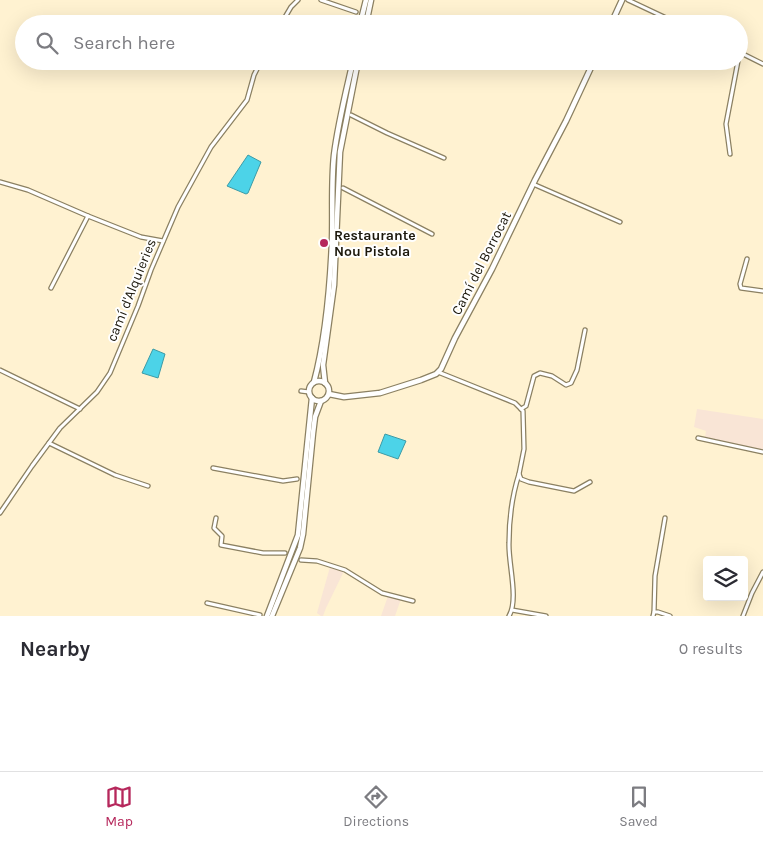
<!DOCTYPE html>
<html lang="en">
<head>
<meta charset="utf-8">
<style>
  :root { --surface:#fff; --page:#f7f7f7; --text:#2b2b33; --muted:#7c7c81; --line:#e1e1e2; --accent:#b6285c }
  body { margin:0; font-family:Karla,sans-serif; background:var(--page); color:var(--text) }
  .controls { position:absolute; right:15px; bottom:15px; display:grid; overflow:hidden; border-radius:5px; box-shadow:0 5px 20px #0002 }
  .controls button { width:45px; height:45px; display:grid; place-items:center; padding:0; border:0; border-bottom:1px solid var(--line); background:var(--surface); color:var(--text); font:25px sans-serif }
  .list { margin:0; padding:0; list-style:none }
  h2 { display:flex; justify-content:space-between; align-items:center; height:65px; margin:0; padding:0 20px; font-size:21px }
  h2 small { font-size:16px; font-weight:400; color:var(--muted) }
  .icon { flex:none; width:28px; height:28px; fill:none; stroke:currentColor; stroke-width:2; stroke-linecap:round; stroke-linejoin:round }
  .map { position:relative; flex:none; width:763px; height:616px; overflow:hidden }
  .search { position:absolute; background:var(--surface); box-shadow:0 5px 20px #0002; left:15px; right:15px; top:15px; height:55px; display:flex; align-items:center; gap:12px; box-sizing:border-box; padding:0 18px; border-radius:28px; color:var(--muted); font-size:19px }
  .sheet { height:155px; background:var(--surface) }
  nav { display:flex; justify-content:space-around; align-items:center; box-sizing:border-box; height:70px; border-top:1px solid var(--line); background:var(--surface); font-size:14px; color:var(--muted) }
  nav a { display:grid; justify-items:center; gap:2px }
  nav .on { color:var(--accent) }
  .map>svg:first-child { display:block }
  .industrial { fill:#f9e5d6 }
  .water { fill:#4cd3e8; stroke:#3d9ba6 }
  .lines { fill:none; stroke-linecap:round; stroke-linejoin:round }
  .minor-casing { stroke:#8b8062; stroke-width:5.5 }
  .tertiary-casing { stroke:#8b8062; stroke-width:7 }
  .secondary-casing { stroke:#8b8062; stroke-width:7 }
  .minor { stroke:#fff; stroke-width:3 }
  .tertiary { stroke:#fff; stroke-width:4.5 }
  .secondary { stroke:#fff; stroke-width:4.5 }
  .poi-dot { fill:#b6285c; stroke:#fff; stroke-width:2 }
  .labels { text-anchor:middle; stroke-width:4; stroke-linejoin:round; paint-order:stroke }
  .poi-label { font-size:14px; font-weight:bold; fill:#1b170b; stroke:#fff; text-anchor:start }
  .street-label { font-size:14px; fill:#1b170b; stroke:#fff }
</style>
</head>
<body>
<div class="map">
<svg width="763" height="616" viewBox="0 0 763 616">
  <rect width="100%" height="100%" fill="#fff2d1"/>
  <!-- industrial -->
  <g class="industrial">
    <path d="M697 409 763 419V451L705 438 706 431 694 427Z"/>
    <path d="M330 567 344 571 326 608 323 616H321L317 613Z"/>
    <path d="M388 596 401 599 395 616H381Z"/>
  </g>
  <!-- water -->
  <g class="water">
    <path d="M248 155 261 162 248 193 246 194 227 186Z"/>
    <path d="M153 349 165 354 158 378 142 373Z"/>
    <path d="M385 434 406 441 398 459 378 452Z"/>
  </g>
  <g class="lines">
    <!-- minor casing -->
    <g class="minor-casing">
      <g id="minor">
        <path d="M321 0 356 12"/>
        <path d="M628 0 679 24"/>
        <path d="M281 24 291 7 298 0"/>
        <path d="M739 52 763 64"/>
        <path d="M435 62V61"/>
        <path d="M351 115 387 133 444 158"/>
        <path d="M730 154 726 124 738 61"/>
        <path d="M0 182 28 190 88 216"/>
        <path d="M533 184 620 222"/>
        <path d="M343 188 432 234"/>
        <path d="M747 259 740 284 741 288 763 291"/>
        <path d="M51 288 88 216 141 237 163 241"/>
        <path d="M0 370 80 409"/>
        <path d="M438 372 515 403 523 411 524 449 519 474 521 479 529 482 574 491 590 482"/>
        <path d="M301 391 309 392"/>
        <path d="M521 409 526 406 534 376 540 373 552 376 566 385 571 383 577 370 585 330"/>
        <path d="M698 438 763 452"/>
        <path d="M49 443 115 475 148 486"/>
        <path d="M213 468 283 481 297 479"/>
        <path d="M0 513 32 466 60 428 97 392 110 373 138 306 151 270 178 207 211 147 247 100 254 75 261 61"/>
        <path d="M216 518 214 528 222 536 221 545 263 553H285"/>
        <path d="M301 560 317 561 345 570 382 593 413 601"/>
        <path d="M207 603 260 615"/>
        <path d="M512 610 546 616"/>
        <path d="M654 612 655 576 665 518"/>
        <path d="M509 616C519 599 508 563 509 543 509 520 512 496 519 474"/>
        <path d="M653 616 654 612H658L670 616"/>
        <path d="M743 616 752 593 763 572"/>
      </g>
    </g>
    <!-- tertiary casing -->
    <g class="tertiary-casing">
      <g id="tertiary">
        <path d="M611 24 622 0"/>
        <path d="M329 394 344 397 380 393 421 380 436 374 441 369 455 338 492 269 535 180 566 121 594 61"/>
      </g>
    </g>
    <!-- secondary casing -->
    <g class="secondary-casing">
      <g id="secondary">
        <path d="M360 24 366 0"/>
        <path d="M366 24 371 0"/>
        <circle cx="319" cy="391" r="10"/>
        <path d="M314 382C326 337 330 288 332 242 333 213 331 184 334 155 338 123 346 92 353 61"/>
        <path d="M325 383 323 365 334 285 340 152 358 61"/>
        <path d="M267 616 298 535 312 398"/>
        <path d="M272 616 300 548 303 534 313 433 315 417 321 401"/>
      </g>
    </g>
    <!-- minor -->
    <use href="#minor" class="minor"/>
    <!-- tertiary -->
    <use href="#tertiary" class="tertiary"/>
    <!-- secondary -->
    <use href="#secondary" class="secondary"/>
  </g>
  <!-- markers -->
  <circle class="poi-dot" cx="324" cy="243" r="5"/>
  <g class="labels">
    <!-- poi labels -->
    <g class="poi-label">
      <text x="334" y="240">Restaurante<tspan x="334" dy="16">Nou Pistola</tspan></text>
    </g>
    <!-- street labels -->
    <g class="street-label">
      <text transform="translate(481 263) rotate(-63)" y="5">Camí del Borrocat</text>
      <text transform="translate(131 290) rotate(-68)" y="5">camí d'Alquieries</text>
    </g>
  </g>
</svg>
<div class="controls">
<button><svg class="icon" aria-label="layers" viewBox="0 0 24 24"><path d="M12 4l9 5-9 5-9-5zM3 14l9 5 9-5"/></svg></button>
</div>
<div class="search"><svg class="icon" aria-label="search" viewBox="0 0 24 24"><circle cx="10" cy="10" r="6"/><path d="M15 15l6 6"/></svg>Search here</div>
</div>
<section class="sheet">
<h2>Nearby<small>0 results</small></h2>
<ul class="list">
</ul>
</section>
<nav>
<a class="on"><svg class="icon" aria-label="map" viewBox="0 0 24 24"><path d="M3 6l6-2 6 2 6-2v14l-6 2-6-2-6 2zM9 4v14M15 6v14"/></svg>Map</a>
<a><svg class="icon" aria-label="directions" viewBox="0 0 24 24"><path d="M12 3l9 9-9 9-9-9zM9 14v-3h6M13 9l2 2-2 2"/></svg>Directions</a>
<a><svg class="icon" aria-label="saved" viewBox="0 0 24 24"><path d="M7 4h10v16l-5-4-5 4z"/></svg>Saved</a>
</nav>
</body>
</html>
